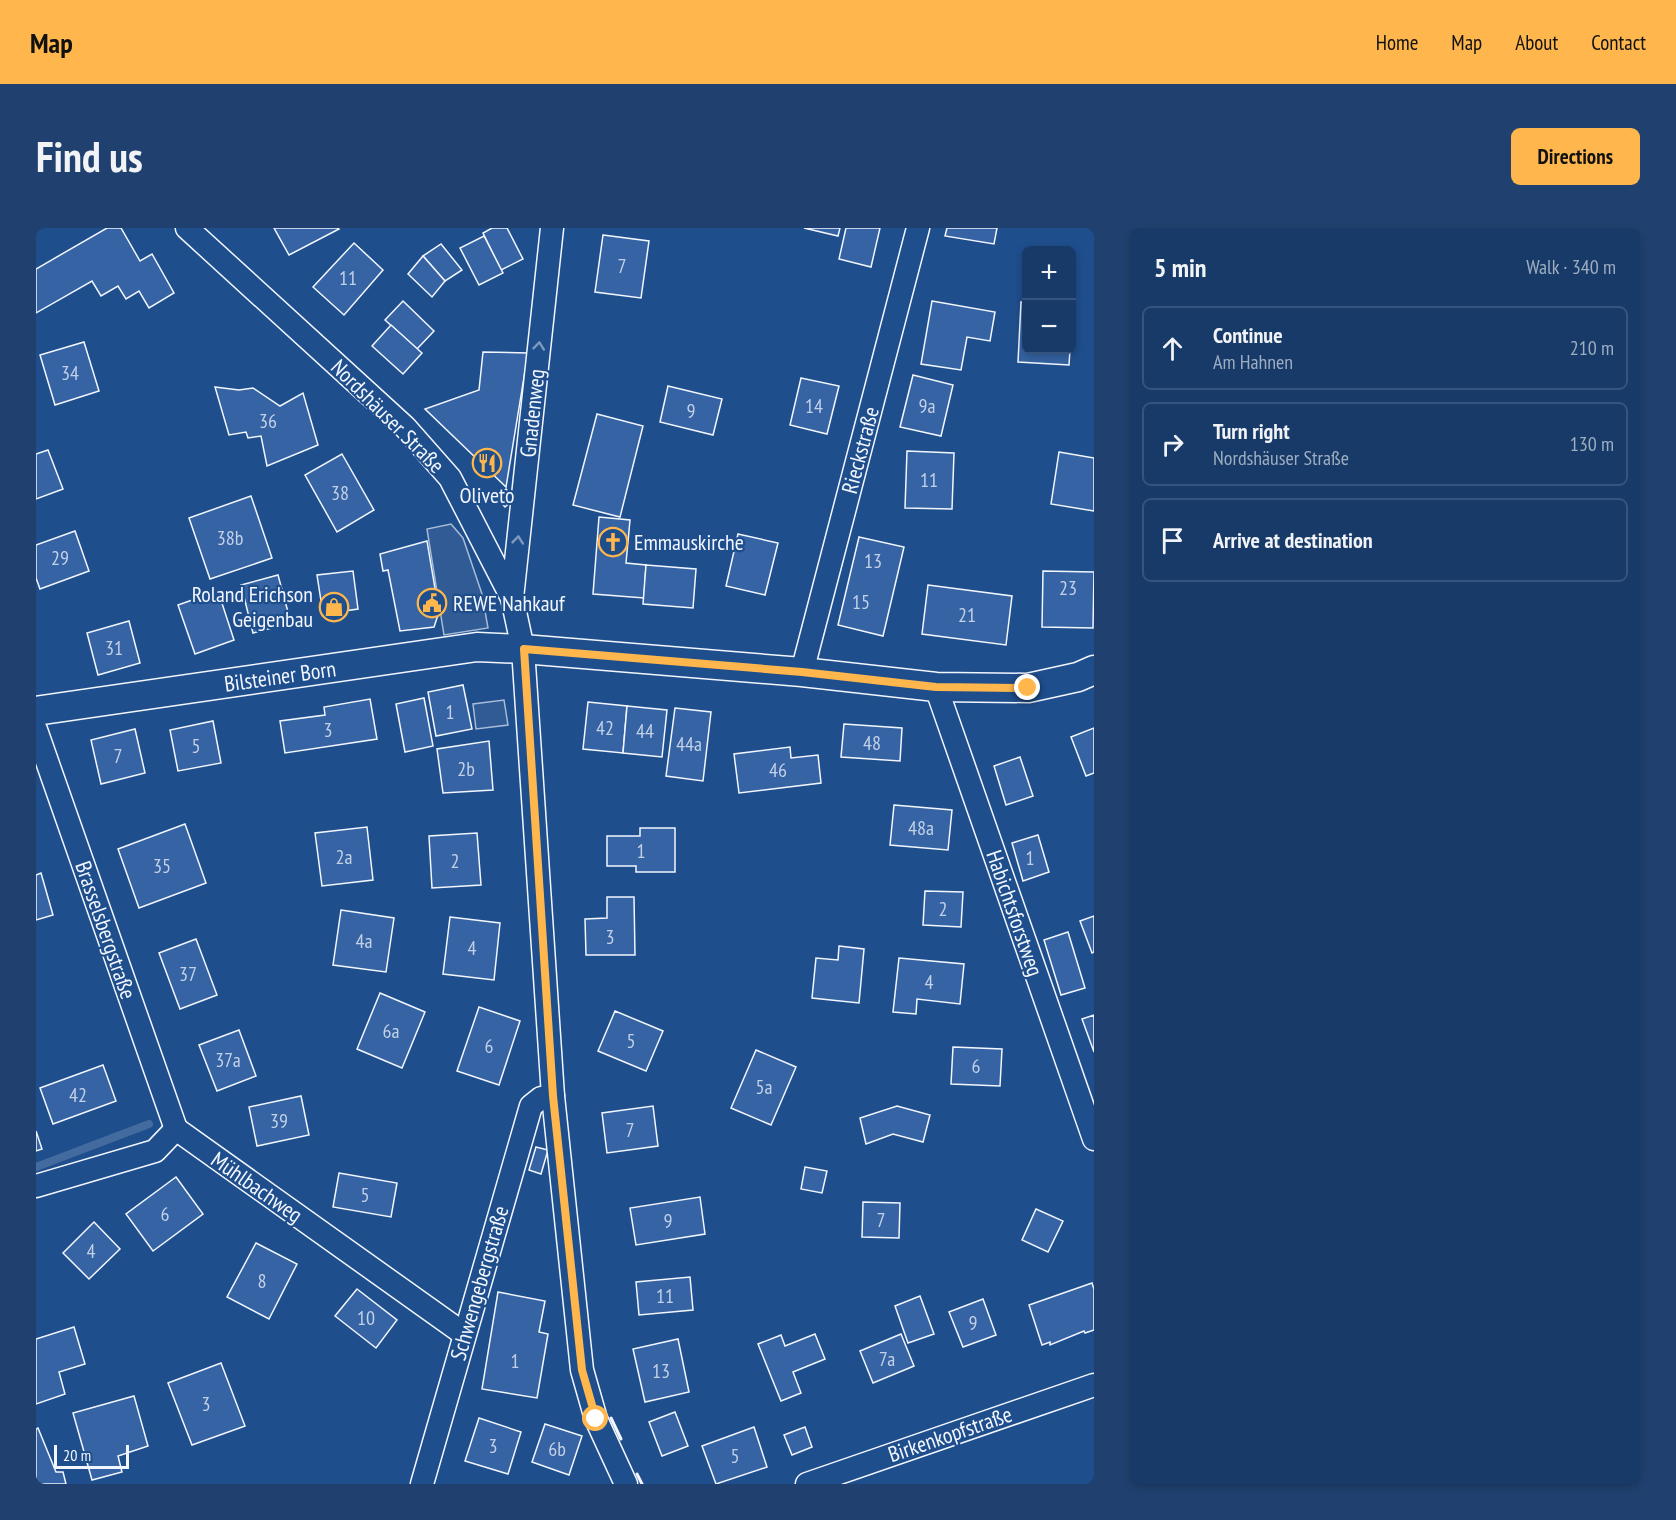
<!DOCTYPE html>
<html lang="en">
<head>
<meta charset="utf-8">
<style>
  :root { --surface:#173a69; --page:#20416f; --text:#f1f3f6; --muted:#9eadc0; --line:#36547d; --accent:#ffb74d }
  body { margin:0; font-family:"PT Sans Narrow",sans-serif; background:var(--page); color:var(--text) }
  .controls { position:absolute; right:18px; top:18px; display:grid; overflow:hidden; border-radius:9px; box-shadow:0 3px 9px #0003 }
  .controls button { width:54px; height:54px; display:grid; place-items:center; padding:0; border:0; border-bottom:2px solid var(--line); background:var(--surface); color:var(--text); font:30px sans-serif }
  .scale { position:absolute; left:18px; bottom:15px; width:75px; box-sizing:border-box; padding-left:6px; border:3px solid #f2f6ff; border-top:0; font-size:16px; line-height:21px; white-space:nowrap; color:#f2f6ff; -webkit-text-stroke:4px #1f4e8c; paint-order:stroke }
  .stop { position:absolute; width:18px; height:18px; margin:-14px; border:4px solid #ffb74d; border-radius:50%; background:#fff }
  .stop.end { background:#ffb74d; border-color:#fff; box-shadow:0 2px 6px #0008 }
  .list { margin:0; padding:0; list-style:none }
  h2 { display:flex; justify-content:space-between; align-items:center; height:78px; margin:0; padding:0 24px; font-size:26px }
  h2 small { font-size:20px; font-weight:400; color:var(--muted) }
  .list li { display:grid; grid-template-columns:39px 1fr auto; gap:18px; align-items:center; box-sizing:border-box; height:84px; margin:0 12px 12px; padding:0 12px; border:2px solid var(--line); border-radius:9px }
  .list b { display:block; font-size:22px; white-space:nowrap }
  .list p { margin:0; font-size:20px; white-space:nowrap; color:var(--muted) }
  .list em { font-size:20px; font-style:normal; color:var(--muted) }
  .icon { flex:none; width:33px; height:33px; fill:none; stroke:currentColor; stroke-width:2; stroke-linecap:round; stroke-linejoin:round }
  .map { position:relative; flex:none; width:1058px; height:1256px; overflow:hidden; border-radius:9px }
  header { display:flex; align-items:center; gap:36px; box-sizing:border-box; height:84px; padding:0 30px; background:var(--accent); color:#111 }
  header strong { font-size:28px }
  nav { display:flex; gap:33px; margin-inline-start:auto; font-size:21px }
  .intro { display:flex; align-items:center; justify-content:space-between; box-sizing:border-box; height:144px; padding:0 36px }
  h1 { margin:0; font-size:42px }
  .button { padding:15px 27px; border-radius:9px; background:var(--accent); color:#111; font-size:21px; font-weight:700 }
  main { display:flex; gap:36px; padding:0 36px }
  aside { flex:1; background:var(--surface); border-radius:9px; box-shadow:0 3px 9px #0003 }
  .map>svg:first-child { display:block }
  .built { fill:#305b95; stroke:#a8bbd7; stroke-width:1.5 }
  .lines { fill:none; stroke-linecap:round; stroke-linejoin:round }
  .stream { stroke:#446ba0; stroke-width:8 }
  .building { fill:#3563a3; stroke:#f2f6ff; stroke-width:1.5 }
  .minor-casing { stroke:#f2f6ff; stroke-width:25 }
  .tertiary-casing { stroke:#f2f6ff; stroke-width:31 }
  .minor { stroke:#1f4e8c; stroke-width:22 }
  .tertiary { stroke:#1f4e8c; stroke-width:28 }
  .wall { stroke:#f2f6ff; stroke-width:3 }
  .oneway { stroke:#7e9ac0 }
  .route { stroke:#ffb74d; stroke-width:8 }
  .labels { text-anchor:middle; stroke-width:4.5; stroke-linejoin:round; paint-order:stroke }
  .number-label { font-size:20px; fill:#c3d1e8 }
  .street-label { font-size:22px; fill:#f2f6ff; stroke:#1f4e8c }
  .poi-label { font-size:22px; fill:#f2f6ff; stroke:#1f4e8c; text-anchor:start }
</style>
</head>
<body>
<header>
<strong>Map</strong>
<nav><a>Home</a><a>Map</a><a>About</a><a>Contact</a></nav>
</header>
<div class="intro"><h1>Find us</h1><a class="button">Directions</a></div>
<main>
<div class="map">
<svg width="1058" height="1256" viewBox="0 0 1058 1256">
  <rect width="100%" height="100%" fill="#1f4e8c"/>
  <!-- built -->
  <g class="built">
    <path d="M415 296 427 310 446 366 452 400 408 407 391 301Z"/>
    <path d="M468 472 472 497 440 501 437 476Z"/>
  </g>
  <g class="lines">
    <!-- stream -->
    <path class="stream" d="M0 939 113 896"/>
  </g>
  <!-- building -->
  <g class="building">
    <path d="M71 0H85L104 33 116 26 138 65 113 80 103 63 90 71 82 58 65 68 56 53 0 85V41Z"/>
    <path d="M238 0H302L303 1 253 27Z"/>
    <path d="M456 0H471L487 31 465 42 447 5Z"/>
    <path d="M768 0H804L802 8Z"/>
    <path d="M810 0H844L835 39 803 31Z"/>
    <path d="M911 0H961L958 16 909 8Z"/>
    <path d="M567 7 613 13 605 70 559 64Z"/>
    <path d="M448 8 467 45 443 57 424 20Z"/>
    <path d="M318 15 347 42 308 87 277 59Z"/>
    <path d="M405 16 426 42 409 53 387 28Z"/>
    <path d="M387 28 409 53 396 69 372 46Z"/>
    <path d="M367 73 398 103 381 121 349 92Z"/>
    <path d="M896 73 959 84 954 113 931 109 925 142 885 136Z"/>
    <path d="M985 74H990V122H1034L1033 137 982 134Z"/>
    <path d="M355 97 386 125 367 146 336 118Z"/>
    <path d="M48 114 63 163 19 177 4 127Z"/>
    <path d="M447 124 492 125 470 259 389 181 443 162Z"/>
    <path d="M877 147 917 157 905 208 864 199Z"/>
    <path d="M765 150 803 158 791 206 754 197Z"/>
    <path d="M632 158 686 171 677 207 624 194Z"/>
    <path d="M179 159 203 162 217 160 244 178 267 165 282 217 231 238 225 208 212 210 210 204 193 207Z"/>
    <path d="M561 186 607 198 584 289 537 277Z"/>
    <path d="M12 222 27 261 0 271V226Z"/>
    <path d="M871 223 918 225 916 281 869 280Z"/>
    <path d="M1023 224 1058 230V283L1015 276Z"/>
    <path d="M306 226 338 282 301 304 269 247Z"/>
    <path d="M470 261 478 271 469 279 460 269Z"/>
    <path d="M215 268 236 330 174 351 153 290Z"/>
    <path d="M563 289 594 292 590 335 610 337 608 370 557 366Z"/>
    <path d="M39 303 53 343 4 361 0 350V317Z"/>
    <path d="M702 306 742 315 729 367 690 358Z"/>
    <path d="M823 309 868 319 847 408 802 397Z"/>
    <path d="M391 313 403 384 398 399 364 403 352 342 347 343 344 326Z"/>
    <path d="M610 337 660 341 657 380 607 376Z"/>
    <path d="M317 343 322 381 287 386 281 347Z"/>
    <path d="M1007 343 1058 344 1057 400 1006 399Z"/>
    <path d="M242 347 255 395 217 405 205 357Z"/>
    <path d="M892 357 976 368 970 417 886 406Z"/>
    <path d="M182 363 198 412 159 426 142 377Z"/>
    <path d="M93 393 104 435 62 447 51 405Z"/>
    <path d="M427 457 436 501 400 508 392 464Z"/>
    <path d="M388 470 397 518 369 524 360 476Z"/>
    <path d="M334 471 341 511 249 525 244 493 289 487 288 479Z"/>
    <path d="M552 474 591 478 587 525 547 521Z"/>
    <path d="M591 478 631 482 626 529 587 525Z"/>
    <path d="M639 480 675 484 667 553 630 548Z"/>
    <path d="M177 493 185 535 142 543 134 502Z"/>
    <path d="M808 496 866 500 864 533 805 529Z"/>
    <path d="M1058 500V545L1050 548 1035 509Z"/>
    <path d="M99 501 109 545 65 556 55 512Z"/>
    <path d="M453 513 457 562 407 565 401 521Z"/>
    <path d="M754 519 755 530 782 527 785 555 703 565 698 526Z"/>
    <path d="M984 529 997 568 970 577 958 538Z"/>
    <path d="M858 577 916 582 912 622 854 617Z"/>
    <path d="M149 596 170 655 103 680 82 621Z"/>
    <path d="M331 599 337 652 286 658 279 605Z"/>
    <path d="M604 600H639V644H600V638H571V608H604Z"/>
    <path d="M441 605 445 657 396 660 393 608Z"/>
    <path d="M1002 607 1013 644 987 653 976 615Z"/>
    <path d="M5 645 17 687 0 692V647Z"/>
    <path d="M889 663 927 664 925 699 887 697Z"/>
    <path d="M571 669H598L599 727H550L549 691 571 690Z"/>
    <path d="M305 682 358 690 350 744 297 737Z"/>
    <path d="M1058 688V724L1056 725 1044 693Z"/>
    <path d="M414 689 464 695 458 752 407 746Z"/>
    <path d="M1032 704 1049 760 1025 767 1008 712Z"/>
    <path d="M160 711 181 767 144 781 123 725Z"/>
    <path d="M803 718 828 721 823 775 776 770 780 730 802 732Z"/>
    <path d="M863 730 928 736 924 776 881 771 880 786 857 784Z"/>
    <path d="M344 765 389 784 366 840 321 821Z"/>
    <path d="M443 779 484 793 463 857 421 843Z"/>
    <path d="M579 783 627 803 610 843 562 823Z"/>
    <path d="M1058 787V824L1046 791Z"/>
    <path d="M203 802 220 848 181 863 163 817Z"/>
    <path d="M917 819 966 821 964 858 915 856Z"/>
    <path d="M720 822 760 839 735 897 695 880Z"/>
    <path d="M67 837 80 873 17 896 4 860Z"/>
    <path d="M265 868 273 907 221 918 213 879Z"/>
    <path d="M617 878 622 918 571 925 566 885Z"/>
    <path d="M861 878 894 887 887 914 857 906 830 916 824 890Z"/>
    <path d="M0 903 6 921 0 923Z"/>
    <path d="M500 919 512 922 505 946 493 942Z"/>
    <path d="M769 939 791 943 786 965 765 961Z"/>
    <path d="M303 945 361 955 355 989 297 979Z"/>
    <path d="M140 949 167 986 117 1023 90 986Z"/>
    <path d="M664 969 669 1006 600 1017 594 980Z"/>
    <path d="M827 974 864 975 863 1010 826 1009Z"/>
    <path d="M1000 981 1027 993 1012 1024 986 1012Z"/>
    <path d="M58 994 84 1021 53 1051 27 1025Z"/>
    <path d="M220 1015 261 1036 233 1091 191 1069Z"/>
    <path d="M654 1049 657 1082 603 1087 600 1054Z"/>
    <path d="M1056 1055 1058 1061V1102L1049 1105 1048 1103 1014 1117V1114L1006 1117 993 1077Z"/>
    <path d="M321 1061 361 1092 340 1120 299 1088Z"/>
    <path d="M462 1064 509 1073 503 1104 512 1106 501 1170 446 1161Z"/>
    <path d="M884 1068 898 1106 872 1115 859 1078Z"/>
    <path d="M947 1071 960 1107 927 1119 913 1084Z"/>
    <path d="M38 1099 49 1136 23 1144 29 1166 0 1176V1111Z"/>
    <path d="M779 1106 789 1131 757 1144 765 1165 745 1173 722 1116 745 1107 749 1118Z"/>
    <path d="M865 1106 878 1138 837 1155 824 1123Z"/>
    <path d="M642 1111 653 1164 609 1174 597 1121Z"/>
    <path d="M185 1135 209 1198 156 1217 132 1155Z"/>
    <path d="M98 1168 112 1218 82 1228 86 1244 56 1252 37 1185Z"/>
    <path d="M639 1184 652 1218 626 1228 613 1194Z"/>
    <path d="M443 1190 485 1204 472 1246 429 1233Z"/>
    <path d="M509 1196 546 1208 533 1247 496 1234Z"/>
    <path d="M718 1199 731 1239 680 1256 666 1218Z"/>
    <path d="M769 1199 776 1219 756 1227 748 1207Z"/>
    <path d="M2 1200 20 1244H27L30 1256H0V1201Z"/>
  </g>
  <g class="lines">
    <!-- minor casing -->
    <g class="minor-casing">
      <g id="minor">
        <path d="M151 0 369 199 414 250 476 370 487 421 517 868 546 1142 560 1191 590 1256"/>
        <path d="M476 370 516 0"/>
        <path d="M766 444 882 0"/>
        <path d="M900 459 1058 911"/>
        <path d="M0 502 140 901"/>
        <path d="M140 901 428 1106"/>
        <path d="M0 958 119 923 140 901"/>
        <path d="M386 1256 495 878 505 870 517 868"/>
        <path d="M771 1256 1058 1157"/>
      </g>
    </g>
    <!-- tertiary casing -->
    <g class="tertiary-casing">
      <path id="tertiary" d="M0 483 441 419 487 421 766 444 900 459 992 460 1042 449 1058 442"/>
    </g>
    <!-- minor -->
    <use href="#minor" class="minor"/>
    <!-- tertiary -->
    <use href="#tertiary" class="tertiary"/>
    <!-- wall -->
    <g class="wall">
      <path d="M575 1190 585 1211"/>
      <path d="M601 1246 606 1256"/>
    </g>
  </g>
  <!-- one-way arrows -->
  <defs><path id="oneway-chevron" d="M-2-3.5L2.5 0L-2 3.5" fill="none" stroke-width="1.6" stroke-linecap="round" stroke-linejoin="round" transform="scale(1.5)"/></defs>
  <g class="oneway">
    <use href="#oneway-chevron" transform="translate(503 118) rotate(-84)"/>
    <use href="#oneway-chevron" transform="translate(482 312) rotate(-84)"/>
  </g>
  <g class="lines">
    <!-- route -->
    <path class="route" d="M560 1191 546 1142 517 868 488 421 766 444 900 459 992 460"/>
  </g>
  <!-- icons -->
  <defs>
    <g id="restaurant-ring" transform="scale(1.5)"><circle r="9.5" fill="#1f4e8c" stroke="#ffb74d" stroke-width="1.5"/><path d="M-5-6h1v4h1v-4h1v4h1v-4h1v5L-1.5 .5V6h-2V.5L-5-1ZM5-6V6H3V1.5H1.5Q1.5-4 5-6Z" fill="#ffb74d"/></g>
    <g id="church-ring" transform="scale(1.5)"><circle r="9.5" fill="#1f4e8c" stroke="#ffb74d" stroke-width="1.5"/><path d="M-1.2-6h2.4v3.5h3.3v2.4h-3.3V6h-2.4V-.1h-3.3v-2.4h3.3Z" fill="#ffb74d"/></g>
    <g id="civic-ring" transform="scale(1.5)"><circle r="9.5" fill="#1f4e8c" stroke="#ffb74d" stroke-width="1.5"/><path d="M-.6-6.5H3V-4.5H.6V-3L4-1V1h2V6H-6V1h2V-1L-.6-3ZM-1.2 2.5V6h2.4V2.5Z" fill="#ffb74d"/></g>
    <g id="shop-ring" transform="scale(1.5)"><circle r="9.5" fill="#1f4e8c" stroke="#ffb74d" stroke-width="1.5"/><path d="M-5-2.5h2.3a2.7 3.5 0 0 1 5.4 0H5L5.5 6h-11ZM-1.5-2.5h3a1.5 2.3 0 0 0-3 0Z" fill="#ffb74d"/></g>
  </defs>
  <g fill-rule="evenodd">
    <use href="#restaurant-ring" x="451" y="235"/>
    <use href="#church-ring" x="577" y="314"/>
    <use href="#civic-ring" x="396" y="375"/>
    <use href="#shop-ring" x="298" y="379"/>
  </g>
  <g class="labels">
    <!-- number labels -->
    <g class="number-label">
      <text x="586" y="45">7</text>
      <text x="312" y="57">11</text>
      <text x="34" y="152">34</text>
      <text x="778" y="185">14</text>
      <text x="891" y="185">9a</text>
      <text x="655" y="190">9</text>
      <text x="232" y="200">36</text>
      <text x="893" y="259">11</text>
      <text x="304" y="272">38</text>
      <text x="194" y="317">38b</text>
      <text x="24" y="337">29</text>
      <text x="837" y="340">13</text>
      <text x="1032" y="367">23</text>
      <text x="825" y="381">15</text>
      <text x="931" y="394">21</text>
      <text x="78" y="427">31</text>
      <text x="414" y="491">1</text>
      <text x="569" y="507">42</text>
      <text x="292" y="509">3</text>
      <text x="609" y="510">44</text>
      <text x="836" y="522">48</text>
      <text x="653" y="523">44a</text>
      <text x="160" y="525">5</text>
      <text x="82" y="535">7</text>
      <text x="430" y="548">2b</text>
      <text x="742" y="549">46</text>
      <text x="885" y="607">48a</text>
      <text x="605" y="630">1</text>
      <text x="308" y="636">2a</text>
      <text x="994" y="637">1</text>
      <text x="419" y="640">2</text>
      <text x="126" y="645">35</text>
      <text x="907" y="688">2</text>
      <text x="574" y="716">3</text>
      <text x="328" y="720">4a</text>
      <text x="436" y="727">4</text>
      <text x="152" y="753">37</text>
      <text x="893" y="761">4</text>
      <text x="355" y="810">6a</text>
      <text x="595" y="820">5</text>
      <text x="453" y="825">6</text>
      <text x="192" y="839">37a</text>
      <text x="940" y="845">6</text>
      <text x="728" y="866">5a</text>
      <text x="42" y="874">42</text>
      <text x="243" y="900">39</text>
      <text x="594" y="909">7</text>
      <text x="329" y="974">5</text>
      <text x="129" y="993">6</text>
      <text x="845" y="999">7</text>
      <text x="632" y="1000">9</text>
      <text x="55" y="1030">4</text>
      <text x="226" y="1060">8</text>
      <text x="629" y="1075">11</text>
      <text x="330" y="1097">10</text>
      <text x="937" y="1102">9</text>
      <text x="851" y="1138">7a</text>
      <text x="479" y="1140">1</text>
      <text x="625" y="1150">13</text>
      <text x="170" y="1183">3</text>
      <text x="457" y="1225">3</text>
      <text x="521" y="1228">6b</text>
      <text x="699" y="1235">5</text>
    </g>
    <!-- street labels -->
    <g class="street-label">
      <text transform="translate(496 185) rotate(-84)" y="8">Gnadenweg</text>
      <text transform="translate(352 188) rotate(45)" y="8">Nordshäuser Straße</text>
      <text transform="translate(824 222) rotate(-75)" y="8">Rieckstraße</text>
      <text transform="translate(244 448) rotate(-8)" y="8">Bilsteiner Born</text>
      <text transform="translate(979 685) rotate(71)" y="8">Habichtsforstweg</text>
      <text transform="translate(70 702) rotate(71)" y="8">Brasselsbergstraße</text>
      <text transform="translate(221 959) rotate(35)" y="8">Mühlbachweg</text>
      <text transform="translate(443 1055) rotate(-74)" y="8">Schwengebergstraße</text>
      <text transform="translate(914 1206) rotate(-19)" y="8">Birkenkopfstraße</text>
    </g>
    <!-- poi labels -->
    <g class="poi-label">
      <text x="451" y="275" text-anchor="middle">Oliveto</text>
      <text x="598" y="322">Emmauskirche</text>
      <text x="277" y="374" text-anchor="end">Roland Erichson<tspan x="277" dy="25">Geigenbau</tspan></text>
      <text x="417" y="383">REWE Nahkauf</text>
    </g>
  </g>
</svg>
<div class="controls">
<button>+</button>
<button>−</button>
</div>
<div class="scale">20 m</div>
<div class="stop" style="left:560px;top:1191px"></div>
<div class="stop end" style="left:992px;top:460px"></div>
</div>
<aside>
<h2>5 min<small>Walk · 340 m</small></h2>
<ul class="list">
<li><svg class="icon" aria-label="ahead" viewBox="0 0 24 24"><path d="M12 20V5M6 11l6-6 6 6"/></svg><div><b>Continue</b><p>Am Hahnen</p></div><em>210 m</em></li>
<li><svg class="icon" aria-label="right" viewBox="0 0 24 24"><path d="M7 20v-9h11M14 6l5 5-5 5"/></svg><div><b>Turn right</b><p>Nordshäuser Straße</p></div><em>130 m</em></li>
<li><svg class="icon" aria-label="arrive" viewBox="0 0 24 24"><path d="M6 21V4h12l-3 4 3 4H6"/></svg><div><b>Arrive at destination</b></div></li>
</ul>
</aside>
</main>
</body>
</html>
